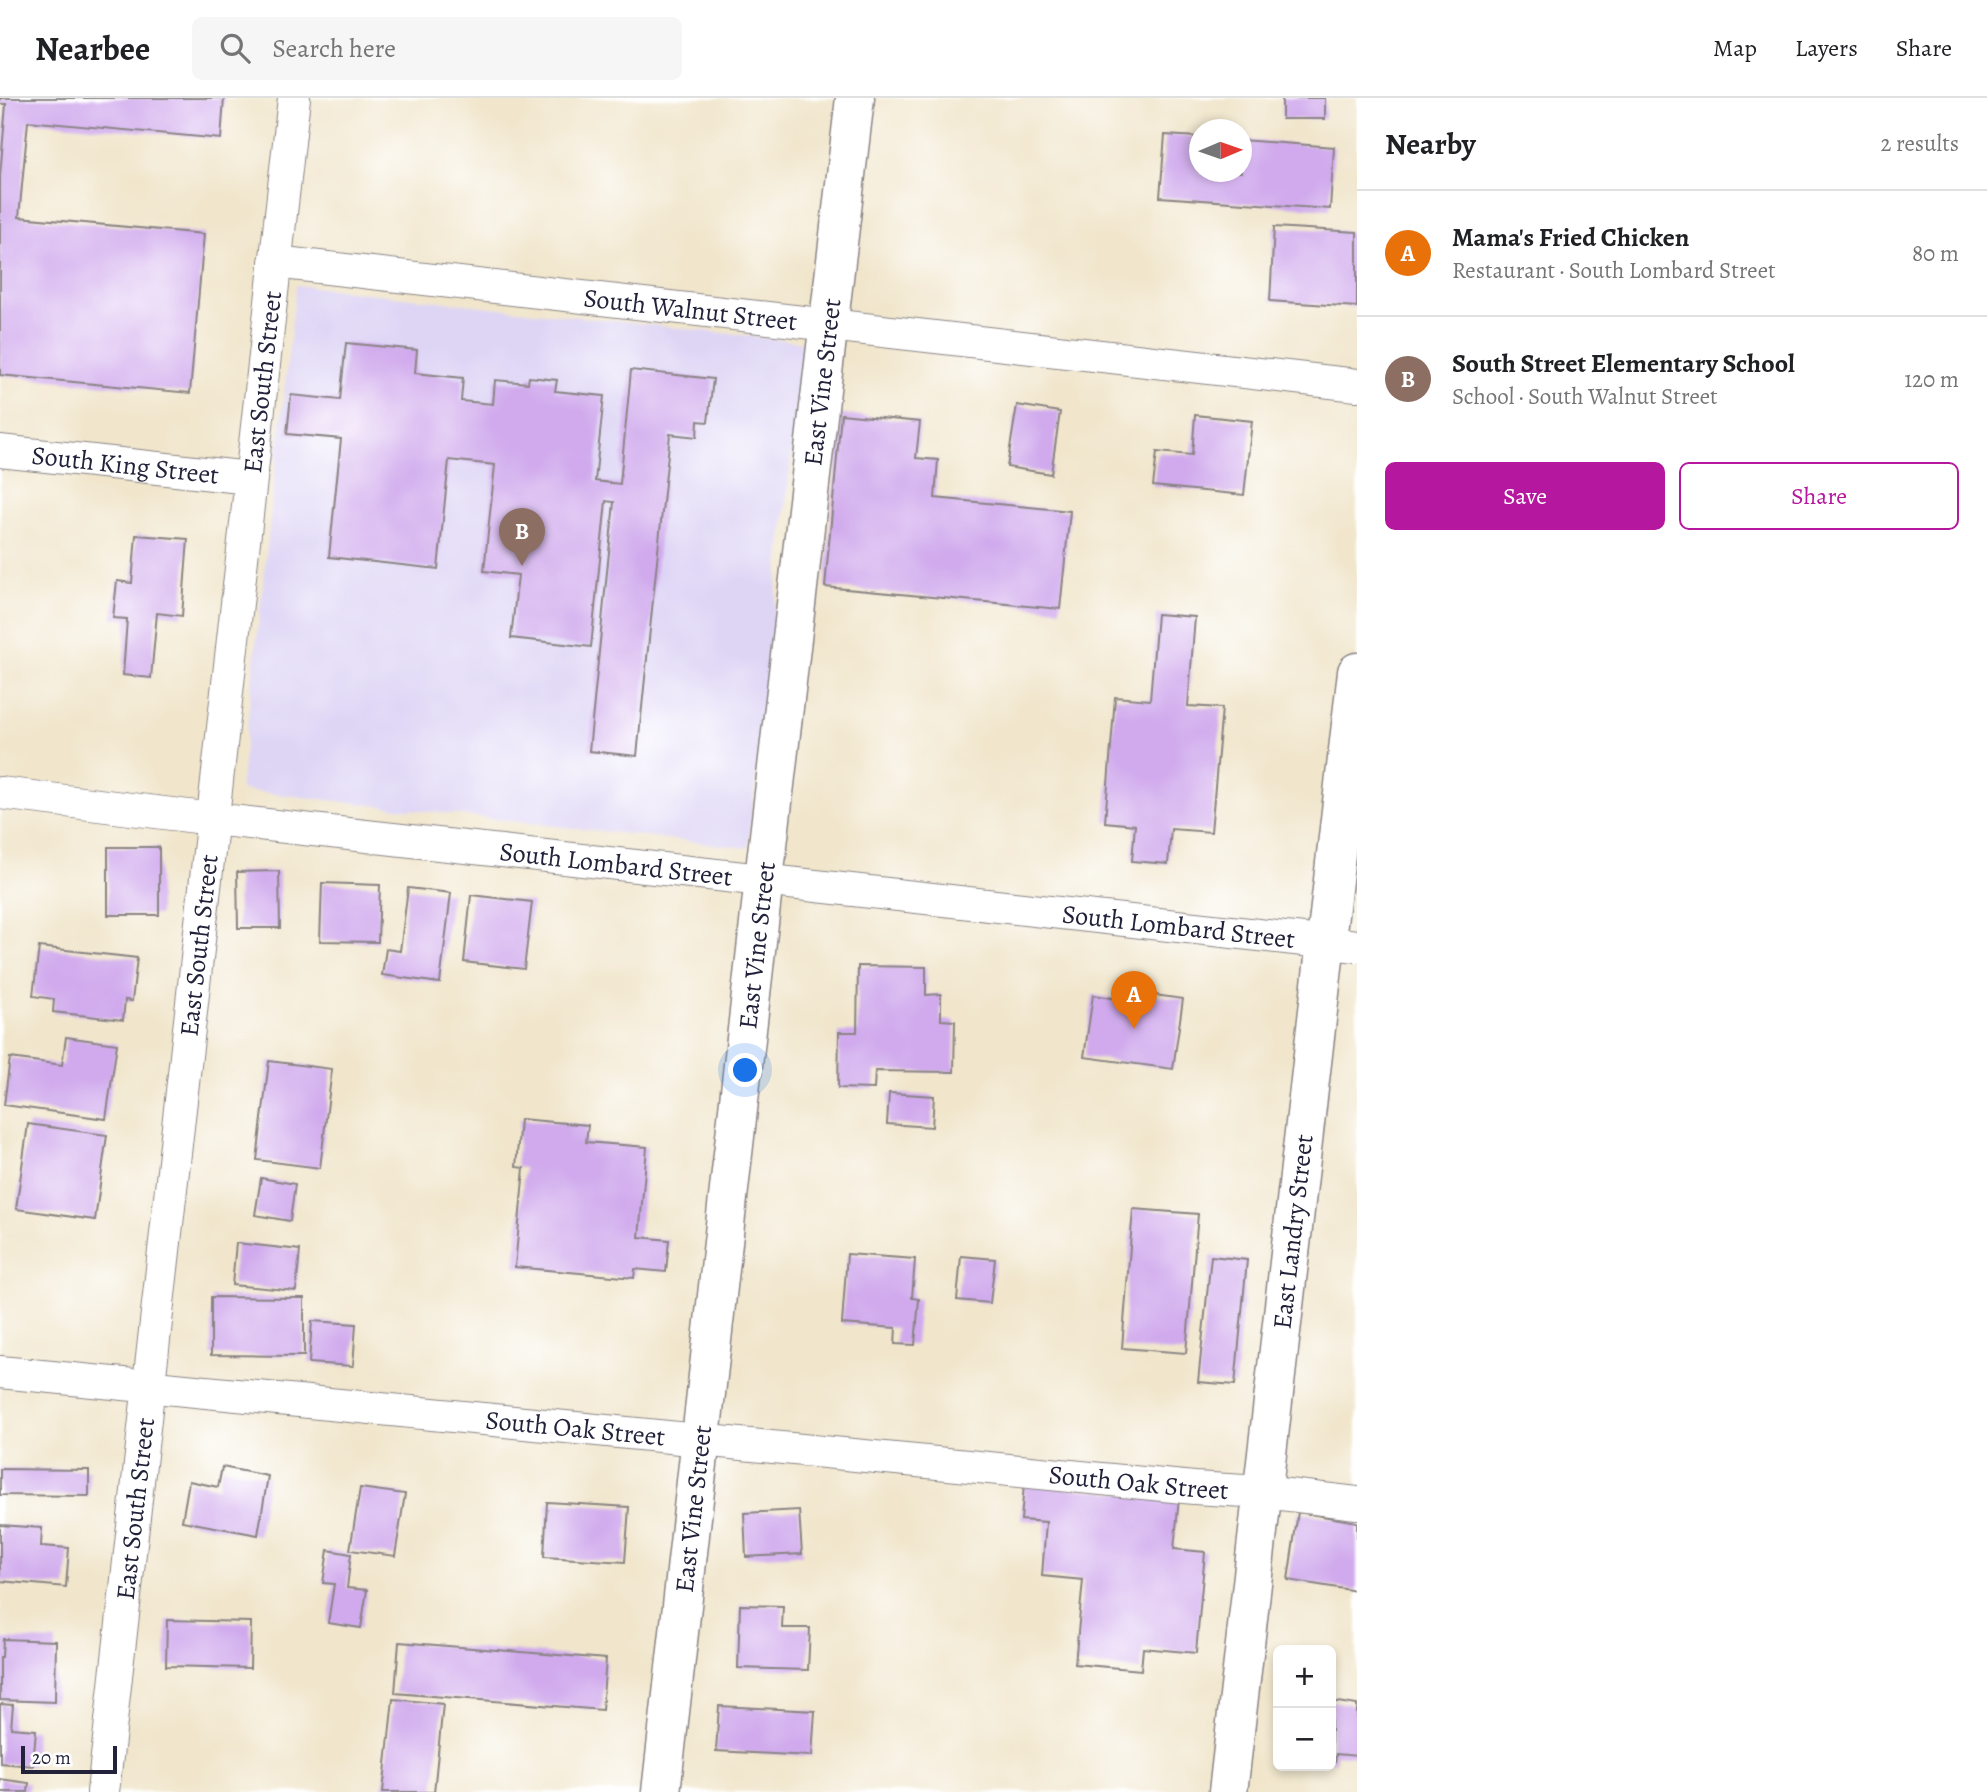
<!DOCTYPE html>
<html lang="en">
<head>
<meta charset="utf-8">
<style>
  :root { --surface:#fff; --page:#f6f6f6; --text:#202124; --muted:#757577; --line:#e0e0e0; --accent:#b5179e }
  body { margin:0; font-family:Alegreya,serif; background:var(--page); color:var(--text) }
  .controls { position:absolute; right:21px; bottom:21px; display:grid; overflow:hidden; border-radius:10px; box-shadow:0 4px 10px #0003 }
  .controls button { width:63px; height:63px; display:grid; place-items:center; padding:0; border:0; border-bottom:2px solid var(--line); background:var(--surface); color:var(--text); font:35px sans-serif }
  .compass { position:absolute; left:1189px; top:21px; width:63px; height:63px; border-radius:50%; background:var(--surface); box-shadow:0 4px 10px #0003; rotate:88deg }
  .scale { position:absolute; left:21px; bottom:18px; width:96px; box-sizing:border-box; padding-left:7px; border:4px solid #22223b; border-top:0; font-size:19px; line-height:24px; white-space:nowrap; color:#22223b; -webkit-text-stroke:5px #fff; paint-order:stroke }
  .you { position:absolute; left:746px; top:973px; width:24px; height:24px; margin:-18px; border:5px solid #fff; border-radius:50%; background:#1a73e8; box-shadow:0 0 0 10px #1a73e833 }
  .badge { display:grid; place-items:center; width:46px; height:46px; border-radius:50%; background:var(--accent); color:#fff; font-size:23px; font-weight:700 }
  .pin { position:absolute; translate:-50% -58px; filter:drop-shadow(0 2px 4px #0008) }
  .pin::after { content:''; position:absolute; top:37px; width:24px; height:21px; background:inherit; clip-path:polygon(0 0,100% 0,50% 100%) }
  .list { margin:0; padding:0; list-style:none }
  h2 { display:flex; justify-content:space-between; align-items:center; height:91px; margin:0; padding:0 28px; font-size:30px }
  h2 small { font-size:23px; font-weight:400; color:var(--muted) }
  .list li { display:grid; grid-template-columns:46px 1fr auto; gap:21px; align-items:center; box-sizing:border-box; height:126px; padding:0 28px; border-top:2px solid var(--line) }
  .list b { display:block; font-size:26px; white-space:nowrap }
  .list p { margin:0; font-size:23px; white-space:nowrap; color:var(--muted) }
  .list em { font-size:23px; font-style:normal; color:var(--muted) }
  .actions { display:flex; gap:14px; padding:21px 28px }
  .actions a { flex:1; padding:16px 0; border:2px solid var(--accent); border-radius:10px; text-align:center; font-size:24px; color:var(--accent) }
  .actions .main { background:var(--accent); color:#fff }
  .icon { flex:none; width:38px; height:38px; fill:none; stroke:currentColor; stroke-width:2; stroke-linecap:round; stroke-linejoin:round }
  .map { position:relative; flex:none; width:1357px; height:1694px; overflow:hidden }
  header { display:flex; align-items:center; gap:42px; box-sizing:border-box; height:98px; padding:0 35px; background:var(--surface); border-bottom:2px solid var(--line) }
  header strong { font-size:33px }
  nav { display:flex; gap:38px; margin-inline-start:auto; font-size:24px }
  .search { width:490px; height:63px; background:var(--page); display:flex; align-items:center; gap:18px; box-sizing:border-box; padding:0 24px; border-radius:10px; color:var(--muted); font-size:26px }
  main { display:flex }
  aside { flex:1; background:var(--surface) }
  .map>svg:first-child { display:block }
  .built { fill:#ded5f5 }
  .building { fill:#d0aaed }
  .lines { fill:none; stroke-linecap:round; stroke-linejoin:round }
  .minor-casing { stroke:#8a8484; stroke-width:34 }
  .trunk-casing { stroke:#8a8484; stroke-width:41 }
  .minor { stroke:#fff; stroke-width:32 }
  .trunk { stroke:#fff; stroke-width:38 }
  .labels { text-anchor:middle; stroke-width:5; stroke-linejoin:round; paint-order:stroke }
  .street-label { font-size:26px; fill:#22223b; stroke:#fff }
</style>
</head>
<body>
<header>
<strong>Nearbee</strong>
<div class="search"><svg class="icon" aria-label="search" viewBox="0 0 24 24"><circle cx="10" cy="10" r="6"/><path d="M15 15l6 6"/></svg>Search here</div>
<nav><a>Map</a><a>Layers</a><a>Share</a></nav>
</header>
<main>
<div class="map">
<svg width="1357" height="1694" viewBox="0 0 1357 1694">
  <rect width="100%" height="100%" fill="#fff"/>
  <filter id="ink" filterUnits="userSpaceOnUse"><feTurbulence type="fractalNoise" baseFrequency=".0143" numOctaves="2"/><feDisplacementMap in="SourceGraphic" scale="14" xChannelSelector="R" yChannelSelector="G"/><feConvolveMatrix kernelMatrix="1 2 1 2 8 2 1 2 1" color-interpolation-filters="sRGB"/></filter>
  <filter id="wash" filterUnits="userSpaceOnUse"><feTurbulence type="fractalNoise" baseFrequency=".00686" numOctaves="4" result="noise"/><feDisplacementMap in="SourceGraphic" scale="28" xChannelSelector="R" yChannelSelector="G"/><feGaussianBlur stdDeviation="1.57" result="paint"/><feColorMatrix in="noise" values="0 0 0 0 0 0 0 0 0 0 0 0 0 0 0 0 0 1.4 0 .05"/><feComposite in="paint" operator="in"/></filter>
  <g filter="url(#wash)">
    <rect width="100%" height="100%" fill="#f1e6cc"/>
    <!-- built -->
    <path class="built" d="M296 187 804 244 748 750 240 692Z"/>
    <g id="blocks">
      <!-- building -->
      <g class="building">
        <path d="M0 0H224L221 41 28 23 19 119 204 136 190 295 0 277V78L6 6H0Z"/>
        <rect x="1282" y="0" width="43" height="21"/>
        <path d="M1165 37 1199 39V74H1241V42L1334 49 1330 111 1160 99Z"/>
        <path d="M1274 129 1357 134V209L1270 203Z"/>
        <path d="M346 245 417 252 415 275 463 280 461 303 493 306 495 282 528 285 529 279 557 282 555 293 604 298 595 383 620 386 631 272 713 281 708 324 698 323 697 339 670 336 637 658 589 653 614 404 606 403 591 549 511 540 518 477 484 473 495 367 449 362 438 471 329 459 341 341 287 336 291 297 340 302Z"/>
        <path d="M1017 307 1060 314 1051 376 1007 369Z"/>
        <path d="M841 316 920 324 916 360 938 362 935 400 1070 413 1060 511 825 489Z"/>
        <path d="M1195 317 1252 323 1244 397 1153 388 1157 354 1192 357Z"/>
        <path d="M136 437 188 441 182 518 157 515 151 580 123 577 127 521 113 520 117 483 132 485Z"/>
        <path d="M1157 516 1195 519 1188 608 1222 610 1211 734 1171 731 1168 766 1132 763 1135 727 1105 724 1115 599 1150 602Z"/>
        <rect x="108" y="749" width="51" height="68"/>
        <path d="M279 773 280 830H238L237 774Z"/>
        <path d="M322 785 380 787 378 844 320 843Z"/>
        <path d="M408 790 451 795 440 885 382 877 386 851 400 853Z"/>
        <path d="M471 797 532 804 524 871 464 864Z"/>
        <path d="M39 849 137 860 132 903 125 902 123 922 53 914 54 901 33 898Z"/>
        <path d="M858 868 926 869V897L941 896V922L955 923 954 974 875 973 874 991 838 990 839 934H857Z"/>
        <path d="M1134 894 1183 901 1173 971 1084 959 1093 897 1132 903Z"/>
        <path d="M66 939 117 946 106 1021 4 1007 10 960 62 967Z"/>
        <path d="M269 963 332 971 320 1070 257 1062Z"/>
        <path d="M889 995 934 998 932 1029 887 1026Z"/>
        <path d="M520 1021 588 1027 586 1044 647 1049 639 1139 669 1142 666 1174 635 1171 634 1180 515 1169 524 1070 516 1069Z"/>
        <path d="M28 1026 107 1037 95 1122 16 1111Z"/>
        <path d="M261 1080 295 1086 290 1123 255 1117Z"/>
        <path d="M1133 1111 1198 1116 1186 1255 1122 1250Z"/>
        <path d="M236 1145 300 1152 296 1193 232 1187Z"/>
        <path d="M847 1156 915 1161 912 1200 919 1201 915 1247 895 1246 896 1230 842 1226Z"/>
        <path d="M961 1158 995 1161 990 1205 957 1202Z"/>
        <path d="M1211 1158 1247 1162 1235 1287 1198 1284Z"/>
        <path d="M211 1199 304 1200V1258L211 1257Z"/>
        <path d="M312 1223 356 1226 353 1268 309 1265Z"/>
        <path d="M222 1369 268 1378 258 1437 182 1423 189 1383 218 1389Z"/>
        <path d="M0 1371 89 1372V1398L0 1397Z"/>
        <path d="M1024 1386 1179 1400 1174 1451 1205 1454 1196 1555 1143 1550 1141 1572 1075 1566 1083 1482 1042 1478 1046 1424 1021 1422Z"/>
        <path d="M360 1390 405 1396 395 1458 350 1452Z"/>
        <path d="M547 1404 629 1409 625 1464 544 1459Z"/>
        <path d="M799 1412 802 1456 746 1459 744 1415Z"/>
        <path d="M1298 1414 1357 1424V1493L1288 1482Z"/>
        <path d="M0 1427 42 1430 41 1448 69 1450 66 1489 0 1483Z"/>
        <path d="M328 1452 351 1456 347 1490 367 1492 361 1530 328 1525 334 1486 323 1485Z"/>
        <path d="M740 1507 783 1508 782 1530H810L808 1572 738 1570Z"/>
        <path d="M167 1522 251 1524 250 1570 166 1568Z"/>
        <path d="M3 1541 56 1543 55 1604 0 1602V1559H2Z"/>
        <path d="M399 1544 606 1561 602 1612 395 1595Z"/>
        <path d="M393 1601 443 1606 434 1694H383Z"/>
        <path d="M1331 1603 1357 1607V1658L1336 1656 1335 1664 1331 1663Z"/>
        <path d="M0 1606 13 1607 11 1630 36 1632 33 1668 0 1665Z"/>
        <path d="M719 1608 815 1613 812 1658 716 1653Z"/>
        <path d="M0 1681 29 1685 28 1694H0Z"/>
      </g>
    </g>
  </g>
  <g filter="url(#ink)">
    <use href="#blocks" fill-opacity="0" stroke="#8a8484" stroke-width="2"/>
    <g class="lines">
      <!-- minor casing -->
      <g class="minor-casing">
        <g id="minor">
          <path id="s1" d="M275 164 1357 287"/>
          <path id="s2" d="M0 353 250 380"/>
          <path id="s3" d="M0 695 213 721 1357 848"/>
          <path id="s4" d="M0 1274 1194 1390 1262 1394 1357 1405"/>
          <path id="s5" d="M103 1694 294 0"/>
        </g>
      </g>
      <!-- trunk casing -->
      <g class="trunk-casing">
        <g id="trunk">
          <path id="s6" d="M661 1694 764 781 855 0"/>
          <path id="s7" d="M1228 1694 1357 574"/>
        </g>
      </g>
      <!-- minor -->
      <use href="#minor" class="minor"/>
      <!-- trunk -->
      <use href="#trunk" class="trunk"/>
    </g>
  </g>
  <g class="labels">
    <!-- street labels -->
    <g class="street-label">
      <text dy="9" stroke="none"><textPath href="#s1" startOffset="418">South Walnut Street</textPath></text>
      <text dy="9" stroke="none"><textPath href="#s5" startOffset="1419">East South Street</textPath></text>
      <text dy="9" stroke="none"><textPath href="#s6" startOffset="1419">East Vine Street</textPath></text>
      <text dy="9" stroke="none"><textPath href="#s2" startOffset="126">South King Street</textPath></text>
      <text dy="9" stroke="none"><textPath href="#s3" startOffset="620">South Lombard Street</textPath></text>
      <text dy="9" stroke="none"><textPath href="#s3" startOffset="1186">South Lombard Street</textPath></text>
      <text dy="9" stroke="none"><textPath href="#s5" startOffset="852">East South Street</textPath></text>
      <text dy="9" stroke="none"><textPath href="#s6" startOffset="852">East Vine Street</textPath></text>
      <text dy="9" stroke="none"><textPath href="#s7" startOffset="564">East Landry Street</textPath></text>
      <text dy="9" stroke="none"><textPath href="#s4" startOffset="578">South Oak Street</textPath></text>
      <text dy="9" stroke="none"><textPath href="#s4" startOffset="1144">South Oak Street</textPath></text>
      <text dy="9" stroke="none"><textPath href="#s6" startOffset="285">East Vine Street</textPath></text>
      <text dy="9" stroke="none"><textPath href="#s5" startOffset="285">East South Street</textPath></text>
    </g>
  </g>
</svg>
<div class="controls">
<button>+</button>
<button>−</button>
</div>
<svg class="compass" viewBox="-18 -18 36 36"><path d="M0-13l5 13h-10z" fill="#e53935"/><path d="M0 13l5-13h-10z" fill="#757577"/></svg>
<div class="scale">20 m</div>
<div class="you"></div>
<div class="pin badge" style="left:1134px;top:931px;background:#e8710a">A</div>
<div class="pin badge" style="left:522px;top:468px;background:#8d6e63">B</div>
</div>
<aside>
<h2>Nearby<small>2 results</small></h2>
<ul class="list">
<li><span class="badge" style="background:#e8710a">A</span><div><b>Mama's Fried Chicken</b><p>Restaurant · South Lombard Street</p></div><em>80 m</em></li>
<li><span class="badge" style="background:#8d6e63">B</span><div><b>South Street Elementary School</b><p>School · South Walnut Street</p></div><em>120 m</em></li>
</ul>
<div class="actions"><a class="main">Save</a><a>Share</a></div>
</aside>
</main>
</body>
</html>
